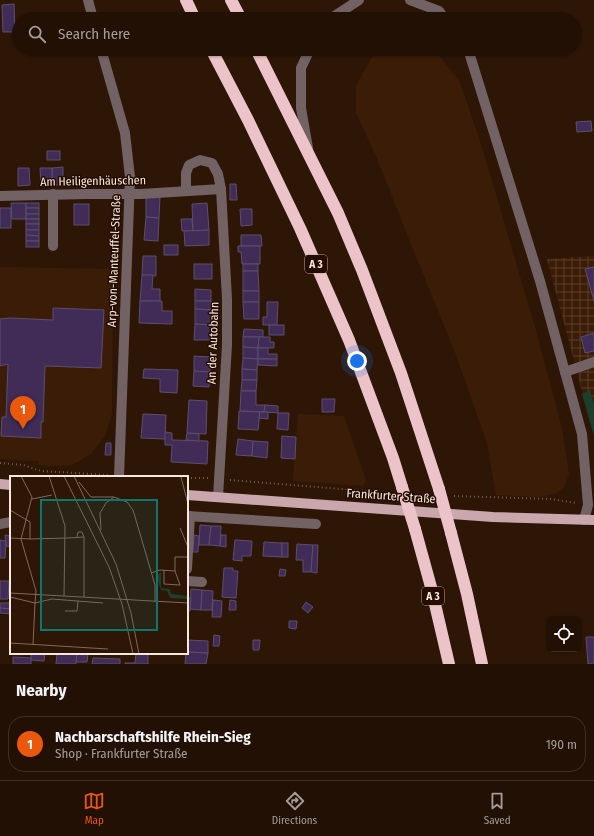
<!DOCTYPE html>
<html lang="en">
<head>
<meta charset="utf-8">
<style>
  :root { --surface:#221004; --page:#2a190e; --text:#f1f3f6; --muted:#a29d9a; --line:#3f3026; --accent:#ea580c }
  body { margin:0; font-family:"Fira Sans Condensed",sans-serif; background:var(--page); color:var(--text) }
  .controls { position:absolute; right:12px; bottom:12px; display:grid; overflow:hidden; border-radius:8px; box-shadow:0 1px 3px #0004 }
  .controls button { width:36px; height:36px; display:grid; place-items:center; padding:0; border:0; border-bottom:1px solid var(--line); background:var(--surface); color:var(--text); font:20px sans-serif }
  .you { position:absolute; left:357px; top:361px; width:14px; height:14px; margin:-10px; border:3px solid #fff; border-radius:50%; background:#1a73e8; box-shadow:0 0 0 6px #1a73e833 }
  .badge { display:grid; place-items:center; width:26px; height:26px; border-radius:50%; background:var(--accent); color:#fff; font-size:13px; font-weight:700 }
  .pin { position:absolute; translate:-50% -33px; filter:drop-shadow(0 1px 2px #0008) }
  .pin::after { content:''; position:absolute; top:21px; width:14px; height:12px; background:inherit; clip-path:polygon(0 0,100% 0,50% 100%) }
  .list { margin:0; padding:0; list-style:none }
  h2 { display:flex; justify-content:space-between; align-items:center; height:52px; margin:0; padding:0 16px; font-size:17px }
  h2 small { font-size:13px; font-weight:400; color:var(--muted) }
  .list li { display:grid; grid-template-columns:26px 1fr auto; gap:12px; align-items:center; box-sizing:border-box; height:56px; margin:0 8px 8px; padding:0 8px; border:1px solid var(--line); border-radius:16px }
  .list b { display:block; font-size:15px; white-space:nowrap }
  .list p { margin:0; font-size:13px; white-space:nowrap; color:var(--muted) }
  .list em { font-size:13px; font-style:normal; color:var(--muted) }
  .icon { flex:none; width:22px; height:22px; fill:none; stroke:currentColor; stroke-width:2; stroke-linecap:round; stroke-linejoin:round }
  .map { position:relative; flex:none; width:594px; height:664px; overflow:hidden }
  .search { position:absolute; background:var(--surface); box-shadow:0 1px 3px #0004; left:12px; right:12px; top:12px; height:44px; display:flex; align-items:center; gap:10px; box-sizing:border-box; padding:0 14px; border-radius:22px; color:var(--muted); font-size:15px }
  .sheet { height:116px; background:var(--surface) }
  nav { display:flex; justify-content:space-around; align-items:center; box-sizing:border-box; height:56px; border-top:1px solid var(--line); background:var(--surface); font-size:11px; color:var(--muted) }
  nav a { display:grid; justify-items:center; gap:2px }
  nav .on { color:var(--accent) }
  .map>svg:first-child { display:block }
  .built { fill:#3b1d07 }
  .industrial { fill:url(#industrial-grid) }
  .green { fill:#1b3e2d }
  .building { fill:#402c57; stroke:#5b4f6b }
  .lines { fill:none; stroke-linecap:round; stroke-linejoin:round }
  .path { stroke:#715c4e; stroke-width:2; stroke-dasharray:1 3; stroke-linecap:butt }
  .minor { stroke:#726264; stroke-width:10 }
  .major { stroke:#c9a7ac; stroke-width:10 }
  .highway { stroke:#ecc3c9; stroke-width:12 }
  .minor-bridge { stroke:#726264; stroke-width:10 }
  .highway-bridge { stroke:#ecc3c9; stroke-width:12 }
  .labels { text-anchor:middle; stroke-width:3; stroke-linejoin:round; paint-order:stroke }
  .shield { fill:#240d00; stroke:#b8a69b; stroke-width:1 }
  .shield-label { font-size:11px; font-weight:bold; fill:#f8e7dd }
  .street-label { font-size:12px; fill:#f8e7dd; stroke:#240d00 }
  .inset-road { fill:none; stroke:#7f6a5c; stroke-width:1 }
  .view { fill:#0f766e; fill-opacity:0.15; stroke:#0f766e; stroke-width:2 }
  .inset-edge { fill:none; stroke:#f8e7dd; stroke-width:2 }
</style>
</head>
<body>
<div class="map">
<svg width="594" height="664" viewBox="0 0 594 664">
  <defs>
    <pattern id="industrial-grid" width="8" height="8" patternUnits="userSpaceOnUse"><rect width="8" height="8" fill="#3b1d07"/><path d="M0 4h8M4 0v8" fill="none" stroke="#583e2b"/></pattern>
  </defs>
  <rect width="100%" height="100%" fill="#2e1606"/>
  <!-- built -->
  <g class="built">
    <path d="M382 49H434L460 82 482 147 535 327 562 428 569 474 563 489 555 494 538 497 496 495 487 443 456 355 415 254 376 156 356 113V86L371 58Z"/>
    <path d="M0 267 113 269 112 413 105 436 91 454 72 465 49 466 39 465 38 461 0 459Z"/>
    <path d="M298 414 344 416 366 480 363 486 293 481Z"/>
  </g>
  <!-- industrial -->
  <path class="industrial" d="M594 256V436L547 259Z"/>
  <!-- green -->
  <path class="green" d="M590 390 594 404V436L582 394Z"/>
  <!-- building -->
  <g class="building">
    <path d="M14 4 15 32H3L2 5Z"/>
    <path d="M591 121 592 131 577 132 576 122Z"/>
    <rect x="47" y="151" width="13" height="9"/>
    <path d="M63 167V185H52V168Z"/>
    <path d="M18 168H29L30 185 18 186Z"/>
    <path d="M40 168H52V185H41Z"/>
    <path d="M230 184H236L237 200H230Z"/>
    <path d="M146 197H160L159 218 146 217Z"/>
    <path d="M11 203H26V219H12Z"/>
    <rect x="26" y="203" width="13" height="5"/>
    <path d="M207 203 209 230 193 231 192 204Z"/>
    <rect x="74" y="204" width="15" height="21"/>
    <rect x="0" y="208" width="11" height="20"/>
    <rect x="26" y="208" width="13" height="6"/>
    <path d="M240 209H252V225L241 226Z"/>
    <rect x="26" y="214" width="13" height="5"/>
    <path d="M146 217 159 218 158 241 144 240Z"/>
    <rect x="26" y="219" width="13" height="5"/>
    <path d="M181 219H192L193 231H182Z"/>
    <rect x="26" y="224" width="13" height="6"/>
    <path d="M26 230H39V236L26 235Z"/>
    <path d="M209 230V245L185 246 184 231Z"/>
    <path d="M26 235 39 236V241H26Z"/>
    <path d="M241 235H261L262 246H241Z"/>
    <rect x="26" y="241" width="13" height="6"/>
    <rect x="164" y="245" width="14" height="10"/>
    <path d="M238 246H260V264H242L241 252H238Z"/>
    <path d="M143 256H156V276L142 275Z"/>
    <rect x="194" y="264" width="18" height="15"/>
    <rect x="243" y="264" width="15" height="7"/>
    <path d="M594 267V301L585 269Z"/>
    <path d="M243 271H258L259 291H243Z"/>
    <path d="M142 275H153L152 289H160V301H140Z"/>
    <path d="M195 289 211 290V301H195Z"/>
    <rect x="243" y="291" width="16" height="11"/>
    <path d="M140 301H162V311H172V324L139 323Z"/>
    <path d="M195 301H211V310L195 309Z"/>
    <path d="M243 302H259V319H244Z"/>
    <path d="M267 302H278L277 325H263V317H267Z"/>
    <path d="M53 308 104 310 101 368 45 366 43 422H41V438L1 436 2 417H6L8 364 0 366V319L10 318 53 320Z"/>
    <path d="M195 309 211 310V325L195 324Z"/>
    <path d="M195 324 211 325 210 340H194Z"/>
    <rect x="269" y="325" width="15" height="10"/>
    <path d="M244 329 263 330V337H243Z"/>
    <path d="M594 333V351L585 353 581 337Z"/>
    <path d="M243 337H259L258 348 243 347Z"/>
    <path d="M259 337H270V342H274V348H258Z"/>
    <path d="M243 347 258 348V359L243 358Z"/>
    <path d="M258 348H268V354H277V359H258Z"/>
    <path d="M194 356 210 357V372L194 371Z"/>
    <path d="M243 358 258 359 257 370 242 369Z"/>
    <path d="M258 359H277V366L258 365Z"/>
    <path d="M144 369 178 370 177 393 160 392V379L143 378Z"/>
    <path d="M242 369 257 370V380H242Z"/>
    <path d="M194 371 210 372 209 387 193 386Z"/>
    <path d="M242 380H257L256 391H241Z"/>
    <path d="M241 391H256V405H265L264 412 240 411Z"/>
    <path d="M322 399H335L334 412H322Z"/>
    <path d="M189 400 207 401 206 434 187 433Z"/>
    <path d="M265 405 278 406V413L264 412Z"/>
    <path d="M239 411 260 412 258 430 238 429Z"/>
    <path d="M260 412H268V419L259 418Z"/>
    <path d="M278 413H289L288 430 277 429Z"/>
    <path d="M143 414 166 415 165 439 141 438Z"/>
    <path d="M165 432 172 433V440L208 441 207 464 171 462 172 445H165Z"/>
    <path d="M187 433 199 434V441L186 440Z"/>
    <path d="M282 436 296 437 295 459 281 458Z"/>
    <path d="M238 439 253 441 252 456 236 455Z"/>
    <path d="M253 441 268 442 267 458 252 456Z"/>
    <path d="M106 443H111V455H105Z"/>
    <path d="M200 525 211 526 209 545H199Z"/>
    <path d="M211 526H221L220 546 209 545Z"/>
    <path d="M5 535 11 536V547L6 546Z"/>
    <path d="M194 535 199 536 198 552H193Z"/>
    <path d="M221 535H226V547L220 546Z"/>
    <path d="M0 540 6 541 5 558H0Z"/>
    <path d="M235 540 252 541 251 556H242V561L233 560Z"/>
    <path d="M264 542 282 543V557L263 556Z"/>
    <rect x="282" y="543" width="6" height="14"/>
    <path d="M297 544 313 545 311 572H303V560H296Z"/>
    <path d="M313 545H318L317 573 311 572Z"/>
    <path d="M224 568H233V571H238L236 598 222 597Z"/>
    <path d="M280 569 286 570 285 576H279Z"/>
    <path d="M0 581H9L8 599H0Z"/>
    <path d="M191 589 202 590 201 610 190 609Z"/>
    <path d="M202 590 213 591 212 610H201Z"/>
    <path d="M187 598H191L190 611H187Z"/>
    <path d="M213 600 222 601 221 617H212Z"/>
    <path d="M230 600 236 601V610H229Z"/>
    <path d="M306 602 313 607 308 613 302 608Z"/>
    <path d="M0 603H11V609L0 608Z"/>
    <path d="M0 608 11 609V614L0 613Z"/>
    <path d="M289 621H297L296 629 289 628Z"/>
    <path d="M214 635 220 636 219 646H213Z"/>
    <path d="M586 637H594V664H588Z"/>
    <path d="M187 640 208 641V653L187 652Z"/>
    <path d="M253 640H260L259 650H253Z"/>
    <path d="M187 652 208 653 206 664H185L186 653Z"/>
    <path d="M31 653H45L44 661 31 660Z"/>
    <path d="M57 653H77L76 664H56Z"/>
    <path d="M77 653H88L87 662H76Z"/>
    <path d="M136 653H148V664H125V663H135Z"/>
    <path d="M13 657 31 658V664H13Z"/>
    <path d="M93 658 120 659V664H92Z"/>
  </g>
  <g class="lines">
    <!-- path -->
    <g class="path">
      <path d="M0 463 23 465 41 471 108 475"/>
      <path d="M129 476 165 477"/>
      <path d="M187 478H208"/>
      <path d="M230 480 391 493"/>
      <path d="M416 495H429"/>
      <path d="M454 496 550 499 577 503"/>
    </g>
    <!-- minor -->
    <g class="minor">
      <path d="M88 0 93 19"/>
      <path d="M410 0 439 11 445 19"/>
      <path d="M330 19 359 0"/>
      <path d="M101 49 125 133 130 177"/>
      <path d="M468 49 540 281 582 434 588 505 584 520"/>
      <path d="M308 148 301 108V68L310 49"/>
      <path d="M53 194V246"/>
      <path d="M0 196 86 194H141L221 189 218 174 212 163 200 160 189 165 186 173V191"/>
      <path d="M565 372 594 362"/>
      <path d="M119 477 129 205"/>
      <path d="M218 497 227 345V299L221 189"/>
      <path d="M187 516 316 524"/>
      <path d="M0 524 11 522"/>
      <path d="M187 569 190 516"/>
      <path d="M187 581 202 582"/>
    </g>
    <!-- major -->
    <g class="major">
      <path d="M0 484 11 485"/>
      <path d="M187 495 493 517 594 520"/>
    </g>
    <!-- highway -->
    <g class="highway">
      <path d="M186 0 195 19"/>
      <path d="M231 0 241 19"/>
      <path d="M211 49 248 120 300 228 349 340 393 458 402 487"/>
      <path d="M256 49 338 213 362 270 401 373 439 489"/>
      <path d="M415 529 431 587 449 664"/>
      <path d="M451 533 467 594 482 664"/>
    </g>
    <!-- minor-bridge -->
    <path class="minor-bridge" d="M129 205 130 177"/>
    <!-- highway-bridge -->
    <g class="highway-bridge">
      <path d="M402 487 415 529"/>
      <path d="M439 489 451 533"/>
    </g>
  </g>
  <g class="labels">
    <!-- shield labels -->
    <g class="shield">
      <rect x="305" y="255" width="22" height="18" rx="3"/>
      <rect x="422" y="587" width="22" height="18" rx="3"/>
    </g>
    <g class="shield-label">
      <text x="316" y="268">A 3</text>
      <text x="433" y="600">A 3</text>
    </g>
    <!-- street labels -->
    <g class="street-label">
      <text transform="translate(93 181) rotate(-1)" y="4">Am Heiligenhäuschen</text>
      <text transform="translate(114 261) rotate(-88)" y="4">Arp-von-Manteuffel-Straße</text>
      <text transform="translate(213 343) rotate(-88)" y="4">An der Autobahn</text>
      <text transform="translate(391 496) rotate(4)" y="4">Frankfurter Straße</text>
    </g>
  </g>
  <!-- overview -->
  <g transform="translate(10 476)">
    <rect width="178" height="178" fill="#2e1606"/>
    <path d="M151 96V112L160 113 161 118 178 120V123L160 122 157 115 151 114 146 100Z" fill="#1b3e2d"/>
    <path class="inset-road" d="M39 0 55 50 54 120M54 0 99 91 112 128 123 178M64 0 106 88 121 137 129 178M171 1 178 28M69 6 81 21H104L117 26 123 34 145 109V126M22 23 42 19M0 34 20 46V63M170 52 178 71M91 54 90 37 96 27 104 21M0 62 20 63 58 62 74 61 72 56H68L67 61M165 95V81H178M141 97 150 94 165 95 170 109 154 108V94M0 117 178 127M0 121 25 127 26 115 11 63 22 21 11 0M74 121V61M55 135H67L68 125M0 167 98 173M23 169 25 127 42 123 93 127"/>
    <path class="view" d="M31 24H147V154H31Z"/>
    <rect width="178" height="178" class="inset-edge"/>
  </g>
</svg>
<div class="controls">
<button><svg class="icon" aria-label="locate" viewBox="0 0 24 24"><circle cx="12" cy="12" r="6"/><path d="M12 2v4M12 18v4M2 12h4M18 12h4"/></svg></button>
</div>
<div class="you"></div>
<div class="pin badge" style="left:23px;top:429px">1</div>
<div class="search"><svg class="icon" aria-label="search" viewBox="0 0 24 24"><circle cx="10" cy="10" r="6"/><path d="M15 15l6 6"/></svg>Search here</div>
</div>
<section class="sheet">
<h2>Nearby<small></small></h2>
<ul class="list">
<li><span class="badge">1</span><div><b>Nachbarschaftshilfe Rhein-Sieg</b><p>Shop · Frankfurter Straße</p></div><em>190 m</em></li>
</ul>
</section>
<nav>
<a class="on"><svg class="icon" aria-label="map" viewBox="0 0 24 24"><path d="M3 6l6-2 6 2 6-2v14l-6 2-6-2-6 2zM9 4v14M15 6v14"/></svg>Map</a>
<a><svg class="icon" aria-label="directions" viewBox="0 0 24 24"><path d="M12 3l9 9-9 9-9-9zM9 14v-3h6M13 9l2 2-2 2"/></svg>Directions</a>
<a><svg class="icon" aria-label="saved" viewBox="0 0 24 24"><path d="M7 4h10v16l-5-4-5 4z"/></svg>Saved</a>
</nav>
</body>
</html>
